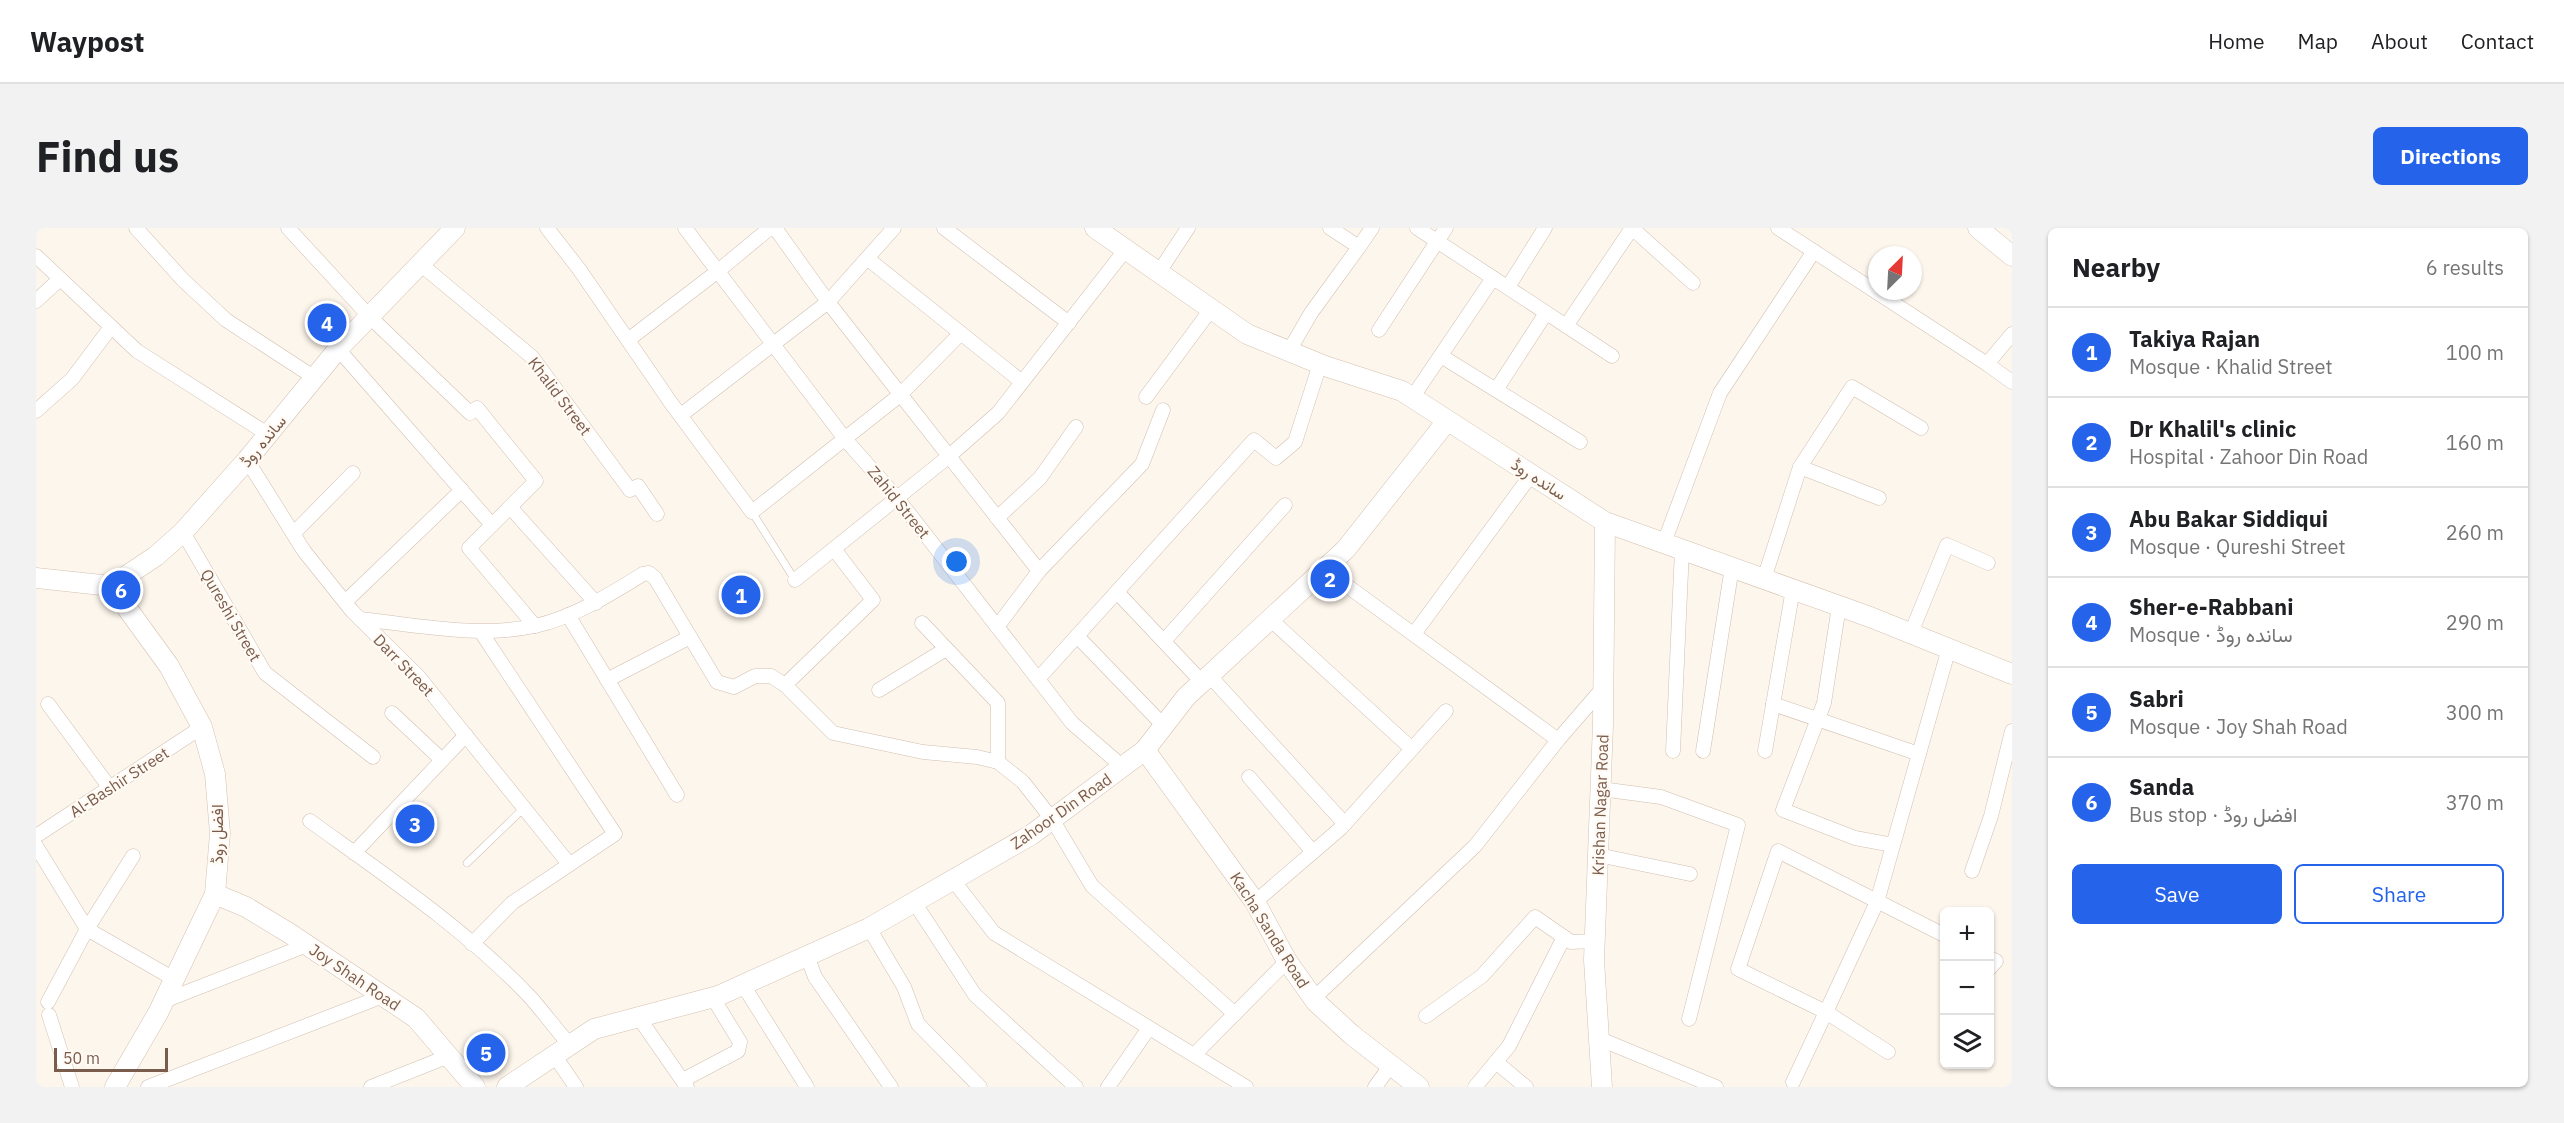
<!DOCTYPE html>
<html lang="en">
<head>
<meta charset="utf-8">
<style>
  :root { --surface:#fff; --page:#f2f2f2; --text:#202124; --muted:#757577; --line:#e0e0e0; --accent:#2563eb }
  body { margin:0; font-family:"IBM Plex Sans",Vazirmatn,sans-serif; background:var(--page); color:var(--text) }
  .controls { position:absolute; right:18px; bottom:18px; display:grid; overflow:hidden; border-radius:9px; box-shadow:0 2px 4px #0004 }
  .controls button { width:54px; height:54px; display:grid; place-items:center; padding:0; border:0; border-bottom:2px solid var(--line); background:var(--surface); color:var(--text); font:30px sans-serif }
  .compass { position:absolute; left:1832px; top:18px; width:54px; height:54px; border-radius:50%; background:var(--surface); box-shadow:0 2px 4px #0004; rotate:24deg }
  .scale { position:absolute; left:18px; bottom:15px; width:114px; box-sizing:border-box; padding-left:6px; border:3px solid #7a5c4d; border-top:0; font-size:16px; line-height:21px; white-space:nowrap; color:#7a5c4d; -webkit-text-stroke:4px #fffaf3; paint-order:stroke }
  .you { position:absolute; left:921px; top:334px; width:21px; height:21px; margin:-15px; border:4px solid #fff; border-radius:50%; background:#1a73e8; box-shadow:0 0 0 9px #1a73e833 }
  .badge { display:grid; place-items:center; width:39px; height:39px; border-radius:50%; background:var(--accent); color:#fff; font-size:20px; font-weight:700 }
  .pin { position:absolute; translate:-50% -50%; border:3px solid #fff; box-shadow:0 2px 6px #0006 }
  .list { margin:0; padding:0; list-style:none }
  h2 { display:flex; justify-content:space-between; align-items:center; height:78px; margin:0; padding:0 24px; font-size:26px }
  h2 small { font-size:20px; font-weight:400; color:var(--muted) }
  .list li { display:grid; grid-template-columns:39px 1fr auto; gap:18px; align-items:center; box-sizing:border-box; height:90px; padding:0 24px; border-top:2px solid var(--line) }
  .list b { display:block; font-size:22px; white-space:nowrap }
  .list p { margin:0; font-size:20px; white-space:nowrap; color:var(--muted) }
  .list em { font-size:20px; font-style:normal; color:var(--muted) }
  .actions { display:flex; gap:12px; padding:18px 24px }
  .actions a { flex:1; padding:14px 0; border:2px solid var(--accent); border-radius:9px; text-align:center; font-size:21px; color:var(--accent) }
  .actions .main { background:var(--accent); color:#fff }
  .icon { flex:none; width:33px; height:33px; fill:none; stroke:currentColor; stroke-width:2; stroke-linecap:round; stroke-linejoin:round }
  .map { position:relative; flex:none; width:1976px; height:859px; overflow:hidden; border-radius:9px }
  header { display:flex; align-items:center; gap:36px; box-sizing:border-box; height:84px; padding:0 30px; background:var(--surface); border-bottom:2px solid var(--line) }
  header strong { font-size:28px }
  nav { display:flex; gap:33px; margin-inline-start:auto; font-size:21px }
  .intro { display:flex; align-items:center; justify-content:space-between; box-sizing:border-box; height:144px; padding:0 36px }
  h1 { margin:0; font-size:42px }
  .button { padding:15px 27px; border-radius:9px; background:var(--accent); color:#fff; font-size:21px; font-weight:700 }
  main { display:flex; gap:36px; padding:0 36px }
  aside { flex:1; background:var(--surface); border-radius:9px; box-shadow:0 2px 4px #0004 }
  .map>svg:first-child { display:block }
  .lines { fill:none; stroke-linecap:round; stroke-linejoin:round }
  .lane-casing { stroke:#d1beb0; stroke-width:8 }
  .street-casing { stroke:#d1beb0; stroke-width:15 }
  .secondary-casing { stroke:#d6c0b0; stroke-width:21 }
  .lane { stroke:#fff; stroke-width:7 }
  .street { stroke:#fff; stroke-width:14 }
  .secondary { stroke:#fff; stroke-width:20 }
  .labels { text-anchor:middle; stroke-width:4.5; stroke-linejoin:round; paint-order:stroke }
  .street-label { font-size:16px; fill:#7a5c4d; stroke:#fffaf3 }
</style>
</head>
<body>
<header>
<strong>Waypost</strong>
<nav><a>Home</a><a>Map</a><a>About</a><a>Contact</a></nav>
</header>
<div class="intro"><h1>Find us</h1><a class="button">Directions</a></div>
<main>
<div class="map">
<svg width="1976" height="859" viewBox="0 0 1976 859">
  <rect width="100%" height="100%" fill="#fdf6ec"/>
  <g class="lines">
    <!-- lane casing -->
    <g class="lane-casing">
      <g id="lane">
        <path d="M716 284 759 352"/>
        <path d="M431 635 488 580"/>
      </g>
    </g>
    <!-- street casing -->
    <g class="street-casing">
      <g id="street">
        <path d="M100 0 147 52 190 92 279 150"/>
        <path d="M252 0 333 88 434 185 441 180 500 253 433 320 499 398"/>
        <path d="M511 0 543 41 635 175 716 284 864 167 925 105"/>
        <path d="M649 0 809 211 861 270 1036 495 1087 539"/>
        <path d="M739 0 792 74 1003 343 961 399"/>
        <path d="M908 0 1033 95"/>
        <path d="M1294 0 1323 19 1336 0"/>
        <path d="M1381 0 1576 128"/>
        <path d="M1596 0 1657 55"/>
        <path d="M1742 0 1951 136 1976 106"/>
        <path d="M0 28 101 123 233 207"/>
        <path d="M832 31 986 154"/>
        <path d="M383 35 496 129 594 262 602 258 621 286"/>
        <path d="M1123 44 1152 0"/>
        <path d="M1472 59 1509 0"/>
        <path d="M0 73 24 51"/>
        <path d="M1530 98 1596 0"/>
        <path d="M1343 102 1410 0"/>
        <path d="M592 112 682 43 734 0"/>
        <path d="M302 121 456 297"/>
        <path d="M1253 123 1275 85 1323 19"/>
        <path d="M1405 128 1544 214"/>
        <path d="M1951 136 1976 154"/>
        <path d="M1460 162 1510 85"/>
        <path d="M1110 169 1176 80"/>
        <path d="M1376 170 1457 50"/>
        <path d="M0 183 36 151 75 99"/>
        <path d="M645 187 792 74 858 0"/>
        <path d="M211 232 268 323 316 383 382 448 533 636"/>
        <path d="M1764 239 1843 270"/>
        <path d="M474 279 560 375"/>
        <path d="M961 290 1004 250 1040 199"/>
        <path d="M147 304 229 445 337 529"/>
        <path d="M258 305 317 245"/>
        <path d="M1628 315 1684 165 1778 23"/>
        <path d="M1288 341 1522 512"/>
        <path d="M1003 343 1106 236 1127 182"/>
        <path d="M1728 351 1764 239 1816 159 1885 200"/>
        <path d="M759 352 912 229 962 185 1090 21"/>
        <path d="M1081 364 1166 454"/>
        <path d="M309 374 426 262"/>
        <path d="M1803 378 1788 475 1747 582 1819 610 1857 617"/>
        <path d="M532 387 641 567"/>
        <path d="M324 391C381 397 441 410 499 398 538 389 573 367 607 346L613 345 619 350 681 454 698 459 719 448H735L749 457 797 505 887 524 941 529 962 534 987 554 1016 591 1056 658 1199 786"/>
        <path d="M1234 391 1376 521"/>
        <path d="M886 395 962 475V534"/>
        <path d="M1875 405 1911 317 1952 335"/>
        <path d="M1378 406 1495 247"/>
        <path d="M1041 408 1128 498"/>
        <path d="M1128 413 1249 277"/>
        <path d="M1173 447 1309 596"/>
        <path d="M1002 451 1218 212 1240 230 1259 214 1284 136"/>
        <path d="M571 452 654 409"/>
        <path d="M749 457 837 372 798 321"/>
        <path d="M843 462 910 421"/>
        <path d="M12 476 74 560"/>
        <path d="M1737 476 1883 526"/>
        <path d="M356 485 406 532"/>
        <path d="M1637 523 1646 321"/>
        <path d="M1667 523 1696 339"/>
        <path d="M1729 523 1757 361"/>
        <path d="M1213 549 1277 624"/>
        <path d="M1565 561 1625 569 1702 597 1653 791"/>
        <path d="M274 593C349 647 432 703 495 770 508 785 520 801 533 816"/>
        <path d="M0 608 166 499"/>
        <path d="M0 618 51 701 12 774"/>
        <path d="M318 625 430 507"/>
        <path d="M1562 627 1654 646"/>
        <path d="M97 628 51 701 138 751"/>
        <path d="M1936 643 1955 588 1976 503"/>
        <path d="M917 652 958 705 1210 859"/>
        <path d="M878 674 939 767 1040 859"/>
        <path d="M1219 674 1305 600 1410 483"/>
        <path d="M833 700 868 759 882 796 944 859"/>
        <path d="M436 716 476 675 579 606 445 404"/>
        <path d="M771 728 779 749 855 859"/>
        <path d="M1954 730 1960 733 1954 740"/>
        <path d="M707 757 771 859"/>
        <path d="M1277 771 1439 618 1522 512 1567 460"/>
        <path d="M128 773 271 717"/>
        <path d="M13 787 36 859"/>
        <path d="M1390 788 1446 748 1499 689 1535 714 1559 713"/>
        <path d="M603 790 651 859"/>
        <path d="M1564 811 1680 859"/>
        <path d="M1852 824 1790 784 1841 674 1913 420"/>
        <path d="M518 827 540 859"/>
        <path d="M1158 827 1251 733"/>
        <path d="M1460 834 1490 859"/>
        <path d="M647 852 702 823 704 814 677 770"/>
        <path d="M1757 854 1790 784 1702 741 1742 623 1908 707"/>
        <path d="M112 859 347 768"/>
        <path d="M335 859 413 828"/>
        <path d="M1072 859 1113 800"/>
        <path d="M1339 859 1355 837"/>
        <path d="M1439 859 1473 818 1528 709"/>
      </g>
    </g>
    <!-- secondary casing -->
    <g class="secondary-casing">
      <g id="secondary">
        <path d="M1059 0 1211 106 1289 138 1366 163 1569 294 1834 389 1976 446"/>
        <path d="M1942 0 1976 28"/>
        <path d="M0 350 75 358 120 328 147 304 211 232 302 121 419 0"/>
        <path d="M75 358 133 438 166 499 179 546 184 605 179 666 122 785 79 859"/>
        <path d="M1109 522 1219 674 1251 733 1280 774 1316 807 1383 859"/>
        <path d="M179 666 210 679 253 705 380 790 439 859"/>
        <path d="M471 859 558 801 682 768 833 700 995 607 1109 522 1150 469 1310 321 1411 193"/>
        <path d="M1566 859 1558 732 1567 496 1569 294"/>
      </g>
    </g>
    <!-- lane -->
    <use href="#lane" class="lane"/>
    <!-- street -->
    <use href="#street" class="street"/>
    <!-- secondary -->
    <use href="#secondary" class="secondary"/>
  </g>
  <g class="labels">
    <!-- street labels -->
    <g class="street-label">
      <text transform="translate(524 168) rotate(53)" y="6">Khalid Street</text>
      <text transform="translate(227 213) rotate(-50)" y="6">ساندہ روڈ</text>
      <text transform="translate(1503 251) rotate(33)" y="6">ساندہ روڈ</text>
      <text transform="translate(863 274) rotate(51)" y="6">Zahid Street</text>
      <text transform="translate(195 387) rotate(60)" y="6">Qureshi Street</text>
      <text transform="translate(368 437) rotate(46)" y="6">Darr Street</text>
      <text transform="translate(83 554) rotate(-33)" y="6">Al-Bashir Street</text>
      <text transform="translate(1564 577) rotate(-88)" y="6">Krishan Nagar Road</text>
      <text transform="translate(1025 583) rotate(-35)" y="6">Zahoor Din Road</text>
      <text transform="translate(181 606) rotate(-90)" y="6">افضل روڈ</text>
      <text transform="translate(1234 702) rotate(58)" y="6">Kacha Sanda Road</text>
      <text transform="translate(319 749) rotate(34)" y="6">Joy Shah Road</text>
    </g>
  </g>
</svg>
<div class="controls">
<button>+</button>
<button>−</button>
<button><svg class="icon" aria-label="layers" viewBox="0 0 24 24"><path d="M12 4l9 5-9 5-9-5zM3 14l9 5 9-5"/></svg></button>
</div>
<svg class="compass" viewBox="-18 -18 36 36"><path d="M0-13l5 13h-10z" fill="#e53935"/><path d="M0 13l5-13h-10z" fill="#757577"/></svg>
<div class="scale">50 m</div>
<div class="you"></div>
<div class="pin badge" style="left:705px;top:367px">1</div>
<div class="pin badge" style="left:1294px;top:351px">2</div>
<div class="pin badge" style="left:379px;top:596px">3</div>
<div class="pin badge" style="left:291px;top:95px">4</div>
<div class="pin badge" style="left:450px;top:825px">5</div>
<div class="pin badge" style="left:85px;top:362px">6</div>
</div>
<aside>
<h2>Nearby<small>6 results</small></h2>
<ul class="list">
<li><span class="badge">1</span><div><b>Takiya Rajan</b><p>Mosque · Khalid Street</p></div><em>100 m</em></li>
<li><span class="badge">2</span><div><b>Dr Khalil's clinic</b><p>Hospital · Zahoor Din Road</p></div><em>160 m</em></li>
<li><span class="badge">3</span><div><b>Abu Bakar Siddiqui</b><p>Mosque · Qureshi Street</p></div><em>260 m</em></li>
<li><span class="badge">4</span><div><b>Sher-e-Rabbani</b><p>Mosque · ساندہ روڈ</p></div><em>290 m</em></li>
<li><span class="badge">5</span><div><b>Sabri</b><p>Mosque · Joy Shah Road</p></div><em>300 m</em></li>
<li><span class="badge">6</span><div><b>Sanda</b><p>Bus stop · افضل روڈ</p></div><em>370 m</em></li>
</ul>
<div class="actions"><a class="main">Save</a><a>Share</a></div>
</aside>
</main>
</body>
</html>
